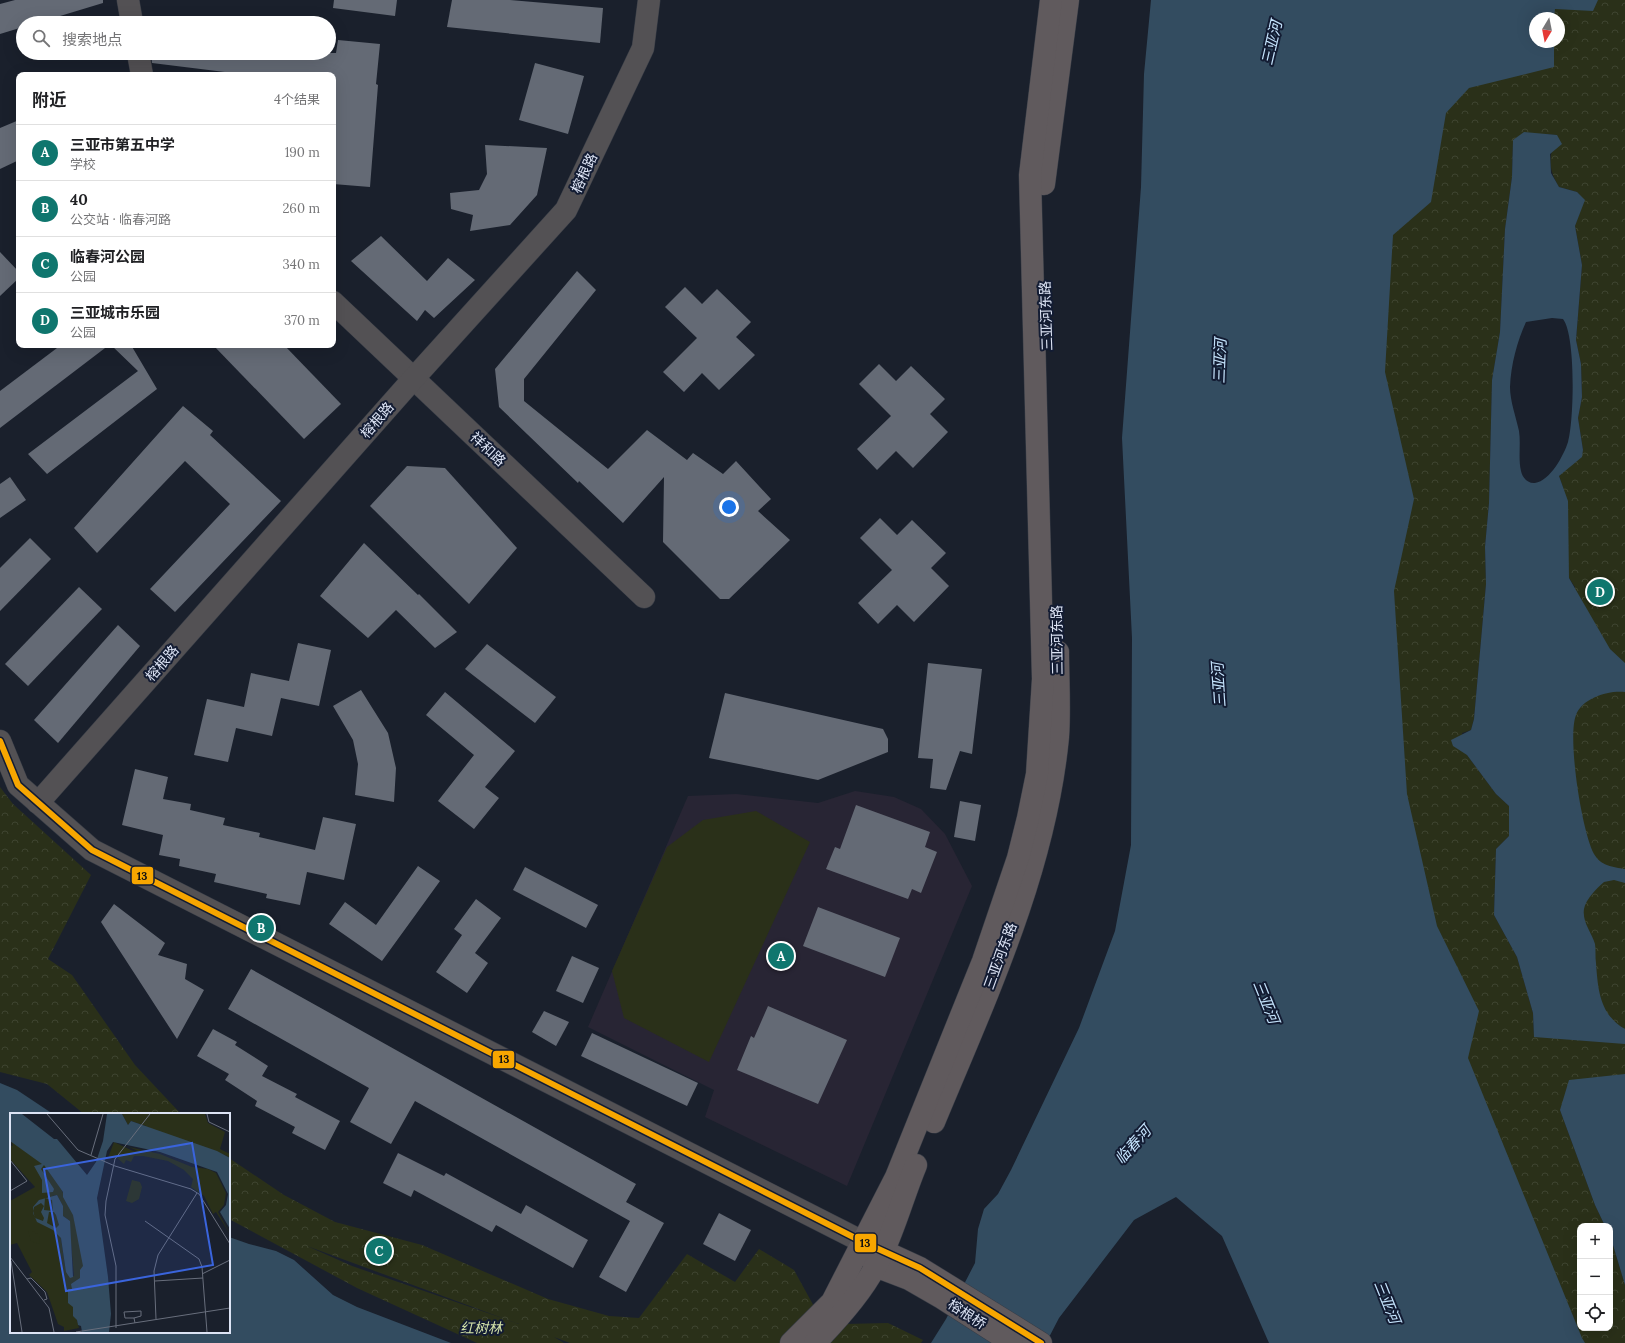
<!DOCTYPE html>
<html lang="zh">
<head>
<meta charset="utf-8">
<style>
  :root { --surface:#fff; --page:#f2f2f2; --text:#202124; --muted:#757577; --line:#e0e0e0; --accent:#0f766e }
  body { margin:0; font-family:Lora,"Noto Sans SC",serif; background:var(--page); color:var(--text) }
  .controls { position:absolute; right:12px; bottom:12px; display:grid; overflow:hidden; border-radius:8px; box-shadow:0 4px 16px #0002 }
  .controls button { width:36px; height:36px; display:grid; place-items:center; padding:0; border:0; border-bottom:1px solid var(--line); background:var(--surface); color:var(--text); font:20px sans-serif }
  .compass { position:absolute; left:1529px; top:12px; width:36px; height:36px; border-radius:50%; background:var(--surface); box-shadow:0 4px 16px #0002; rotate:190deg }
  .you { position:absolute; left:729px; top:507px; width:14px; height:14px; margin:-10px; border:3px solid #fff; border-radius:50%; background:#1a73e8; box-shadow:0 0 0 6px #1a73e833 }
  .badge { display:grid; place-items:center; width:26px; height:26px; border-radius:50%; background:var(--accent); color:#fff; font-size:13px; font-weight:700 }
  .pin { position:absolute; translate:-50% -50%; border:2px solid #fff; box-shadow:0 1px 4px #0006 }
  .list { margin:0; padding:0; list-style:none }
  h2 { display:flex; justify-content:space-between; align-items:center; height:52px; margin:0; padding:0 16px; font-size:17px }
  h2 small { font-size:13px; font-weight:400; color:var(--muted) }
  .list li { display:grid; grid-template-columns:26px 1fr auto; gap:12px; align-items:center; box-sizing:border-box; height:56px; padding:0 16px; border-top:1px solid var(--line) }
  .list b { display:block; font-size:15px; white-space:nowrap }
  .list p { margin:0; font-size:13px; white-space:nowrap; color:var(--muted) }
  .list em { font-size:13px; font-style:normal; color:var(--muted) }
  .icon { flex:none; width:22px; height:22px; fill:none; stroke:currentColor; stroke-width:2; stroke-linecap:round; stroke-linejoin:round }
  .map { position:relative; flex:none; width:1625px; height:1343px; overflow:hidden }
  .search { position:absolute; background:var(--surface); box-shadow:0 4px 16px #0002; left:16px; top:16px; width:320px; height:44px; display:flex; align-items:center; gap:10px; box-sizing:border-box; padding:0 14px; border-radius:22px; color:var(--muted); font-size:15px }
  .panel { position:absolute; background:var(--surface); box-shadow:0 4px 16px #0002; left:16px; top:72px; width:320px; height:276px; border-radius:8px }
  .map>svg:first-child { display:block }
  .education { fill:#282534 }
  .forest { fill:url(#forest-crowns); fill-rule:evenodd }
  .garden { fill:#2a3019 }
  .water { fill:#334c60; fill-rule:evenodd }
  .building { fill:#646a75 }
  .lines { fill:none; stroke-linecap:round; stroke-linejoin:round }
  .minor-casing { stroke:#373c46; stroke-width:23 }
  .major-casing { stroke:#373c46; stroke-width:23 }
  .minor { stroke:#535154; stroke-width:22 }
  .major { stroke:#605a5d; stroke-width:22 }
  .bus-1-casing { stroke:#131c33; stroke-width:9 }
  .bus-1 { stroke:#f7a600; stroke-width:6 }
  .labels { text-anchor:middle; stroke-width:4; stroke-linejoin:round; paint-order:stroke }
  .street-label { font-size:14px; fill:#dde4f5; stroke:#131c33 }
  .park-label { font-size:14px; font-style:italic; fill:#d6e5aa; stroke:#131c33 }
  .water-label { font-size:15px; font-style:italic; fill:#c5e4fd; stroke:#131c33 }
  .inset-road { fill:none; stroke:#686e7c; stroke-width:1 }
  .view { fill:#3a64dc; fill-opacity:0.15; stroke:#3a64dc; stroke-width:2 }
  .inset-edge { fill:none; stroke:#dde4f5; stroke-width:2 }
  .line-badge { stroke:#131c33; stroke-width:1.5 }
  .pale-badge-label { font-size:11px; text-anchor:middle; font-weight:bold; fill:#111 }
</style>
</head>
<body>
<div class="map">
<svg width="1625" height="1343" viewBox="0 0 1625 1343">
  <defs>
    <pattern id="forest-crowns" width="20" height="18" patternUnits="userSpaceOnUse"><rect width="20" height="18" fill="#2a3019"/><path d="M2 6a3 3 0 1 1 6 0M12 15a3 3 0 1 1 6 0" fill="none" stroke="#3e4430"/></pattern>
  </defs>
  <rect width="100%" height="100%" fill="#1a202c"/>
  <!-- education -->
  <path class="education" d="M855 791 894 797 921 809 945 834 972 886 847 1186 705 1117 714 1090 588 1027 688 796 736 794 818 803Z"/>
  <!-- forest -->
  <g class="forest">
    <path d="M1593 0H1625V1130L1560 1110 1595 1205 1605 1226H1580V1328H1610V1235L1625 1285V1343H1566L1556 1331 1422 920 1396 792 1376 398 1385 235 1438 113 1470 87 1549 42H1559V18H1552L1553 7ZM1543 134 1557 135C1549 157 1547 166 1559 187L1577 192 1584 200 1575 226 1582 265 1576 340 1581 364 1582 397 1578 418 1583 450 1559 476 1563 487 1569 578 1575 587 1565 950 1534 1037 1533 1013 1517 957 1494 915 1496 849 1509 836V806L1496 794 1467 755 1462 733 1471 730 1474 719 1486 584 1485 547 1489 503 1492 380 1500 332 1505 229 1512 177 1513 140Z"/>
    <path d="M0 787 13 804 91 875 48 959 72 975 135 1065 181 1114H84L47 1084 0 1072Z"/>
    <path d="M229 1158 284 1195 335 1222 422 1245 548 1299 609 1316 639 1318 687 1254 735 1282 759 1249 794 1270 833 1341 844 1324 888 1323 923 1340 921 1343H570L554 1337 564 1343H477L357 1288 229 1219ZM307 1246 519 1324 352 1266Z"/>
  </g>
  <!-- garden -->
  <path class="garden" d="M756 811 810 842 709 1062 624 1018 612 971 667 847 703 820Z"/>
  <!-- water -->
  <g class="water">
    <path d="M1151 0H1598L1593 11 1555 9 1554 18H1535V42H1554V67L1469 88 1446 113 1431 202 1393 235 1385 372 1414 499 1394 591 1407 794 1437 926 1479 1011 1468 1058 1582 1338 1585 1343H1269L1222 1236 1176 1197 1134 1220 1059 1318 1046 1343H931L946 1319 975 1263 978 1229 984 1209 998 1194 1011 1170 1079 1028 1115 931 1131 845 1132 638 1122 438 1141 187 1144 74Z"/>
    <path d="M1524 132 1557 135 1562 144 1550 154 1551 173 1559 187 1577 192 1585 200 1575 226 1582 265 1576 340 1581 364 1582 397 1578 418 1583 450 1582 457 1559 476 1568 501 1569 578 1610 649 1625 663V692C1609 690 1582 698 1576 715 1567 738 1582 832 1594 854 1601 866 1613 867 1625 869V883L1614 880 1604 882C1596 889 1586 899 1584 909 1582 922 1592 933 1595 944 1596 950 1595 957 1596 963 1598 990 1600 1015 1625 1029V1044L1534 1037 1533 1013 1517 957 1494 915 1496 849 1509 836V806L1496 794 1467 755 1453 746 1451 740 1471 730 1474 719 1486 584 1485 547 1489 503 1492 380 1500 332 1505 229 1512 177 1513 140ZM1552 318 1563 319C1576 336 1574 421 1568 442 1564 455 1550 481 1535 483 1528 484 1522 477 1521 471 1518 458 1521 444 1519 431 1516 417 1510 401 1510 387 1511 364 1517 342 1526 322Z"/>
    <path d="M1625 1074V1285L1610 1235V1226H1605L1595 1205 1560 1110 1569 1080Z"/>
    <path d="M0 1083 17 1090 53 1114H11V1332H229V1237L249 1244 276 1251 294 1260 333 1295 357 1307 451 1343H0Z"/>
  </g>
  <!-- building -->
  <g class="building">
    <path d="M15 0H103V3L37 23H23V27L0 34V4Z"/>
    <path d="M334 0H397L395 16 333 8Z"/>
    <path d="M452 0H510L603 8 600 43 447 27Z"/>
    <path d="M338 40 380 44 376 84 378 85 370 187 333 184 334 75H249L152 63 151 53H336Z"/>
    <path d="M535 63 584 76 568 134 519 120Z"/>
    <path d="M19 120V160L0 169V128Z"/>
    <path d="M485 145 547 148 537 195 510 225 470 231 473 215 451 209 450 193 479 190 487 174Z"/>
    <path d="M381 236 427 281 448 258 475 280 434 318 425 310 417 321 351 261Z"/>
    <path d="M0 252 19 272V278L0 296Z"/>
    <path d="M577 271 596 290 524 379V401L608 469 647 430 687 460 693 453 723 474 736 461 771 499 758 511 790 540 729 599H720L663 542 664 477 623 523 579 481 578 483 499 407 495 369Z"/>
    <path d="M685 287 702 304 717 289 751 322 736 337 755 355 719 390 702 373 684 392 663 372 697 338 665 307Z"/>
    <path d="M61 345H109L0 428V391Z"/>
    <path d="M111 345H131L157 389 47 474 28 454 138 371Z"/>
    <path d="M213 345H284L341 404 304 439Z"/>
    <path d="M879 364 896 381 911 366 945 399 930 414 948 432 913 468 896 451 877 470 857 449 891 416 859 384Z"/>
    <path d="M183 406 213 431 210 435 281 501 175 612 150 589 230 504 185 461 97 553 74 528Z"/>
    <path d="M407 466 445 468 517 548 469 604 370 506Z"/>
    <path d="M10 477 26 500 0 518V484Z"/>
    <path d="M880 518 897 535 912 520 946 553 931 568 949 586 914 622 897 605 878 624 858 603 892 570 860 538Z"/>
    <path d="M30 538 51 559 0 611V568Z"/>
    <path d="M364 543 418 595 419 594 457 632 435 648 396 610 368 638 320 596Z"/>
    <path d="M79 587 102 609 28 686 5 664Z"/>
    <path d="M118 625 140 646 58 743 34 720Z"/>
    <path d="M298 643 331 650 319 706 281 698 272 736 236 728 228 762 194 755 207 699 244 707 251 673 289 681Z"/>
    <path d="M487 644 556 697 535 723 465 669Z"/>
    <path d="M928 663 982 669 972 754 960 751 946 790 930 788 933 759 918 758Z"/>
    <path d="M361 690 388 733 396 768 394 802 355 795 358 764 353 740 333 706Z"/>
    <path d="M445 692 515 751 485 787 499 798 474 829 438 801 474 755 426 715Z"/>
    <path d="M725 693 883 729 888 739V752L818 780 709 758Z"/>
    <path d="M135 769 168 777 163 799 191 804 190 810 225 818 223 825 260 833 259 837 315 850 323 817 356 824 344 880 307 872 300 905 266 898 267 894 214 882 216 874 179 866 180 859 159 855 163 835 122 825Z"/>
    <path d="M960 801 981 805 975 841 954 837Z"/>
    <path d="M856 805 930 832 925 847 937 852 921 893 912 889 908 899 826 869 835 847 840 849Z"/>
    <path d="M418 866 440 881 382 961 329 924 345 902 376 925Z"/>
    <path d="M525 867 598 905 586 928 513 890Z"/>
    <path d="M476 899 501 918 475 953 488 963 467 993 436 972 462 935 454 929Z"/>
    <path d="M114 904 165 943 158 955 187 964 185 979 204 990 177 1039 101 922Z"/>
    <path d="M818 907 900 938 885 977 803 946Z"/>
    <path d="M572 956 599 968 583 1003 556 991Z"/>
    <path d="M251 969 636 1184 626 1202 664 1223 626 1292 599 1277 630 1221 415 1101 391 1144 350 1122 369 1088 228 1009Z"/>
    <path d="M768 1006 847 1040 818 1104 737 1070 751 1036 754 1038Z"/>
    <path d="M544 1011 569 1022 556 1046 532 1032Z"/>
    <path d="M213 1029 237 1042 235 1045 268 1066 262 1076 297 1094 295 1097 340 1121 325 1150 292 1133 295 1127 255 1106 257 1101 225 1080 229 1074 197 1056Z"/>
    <path d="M592 1033 698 1083 687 1106 581 1056Z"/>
    <path d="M398 1153 444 1176 446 1173 521 1214 526 1205 588 1240 573 1268 496 1225 492 1232 414 1190 411 1197 383 1183Z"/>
    <path d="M719 1213 751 1230 735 1261 703 1244Z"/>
  </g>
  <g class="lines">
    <!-- minor casing -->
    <g class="minor-casing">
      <g id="minor">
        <path d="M128 0 132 23"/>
        <path d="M138 53 142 75"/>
        <path d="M333 302 644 597"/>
        <path d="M0 741 18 785 92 850 863 1242"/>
        <path d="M38 803 414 378 566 210 643 48 649 0"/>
      </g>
    </g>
    <!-- major casing -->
    <g class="major-casing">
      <g id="major">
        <path d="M1044 184 1068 0"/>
        <path d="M934 1122C985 999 1045 872 1058 737 1060 709 1058 680 1058 652"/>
        <path d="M870 1245 920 1268 1041 1343"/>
        <path d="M869 1254 875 1266 909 1279 942 1298 1012 1343"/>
        <path d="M791 1343 832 1302 896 1177 983 961 1018 858 1028 818 1037 774 1043 679 1030 175 1051 0"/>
        <path d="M815 1343C841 1316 867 1287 883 1252 896 1224 904 1194 916 1165"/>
      </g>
    </g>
    <!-- minor -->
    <use href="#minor" class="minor"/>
    <!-- major -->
    <use href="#major" class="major"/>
    <!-- bus-1 casing -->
    <g class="bus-1-casing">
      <path id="bus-1" d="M0 741 18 785 92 850 863 1242 920 1268 1041 1343"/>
    </g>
    <!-- bus-1 -->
    <use href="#bus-1" class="bus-1"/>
  </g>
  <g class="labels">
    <!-- street labels -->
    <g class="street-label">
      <text transform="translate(584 173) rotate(-65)" y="5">榕根路</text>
      <text transform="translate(1046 316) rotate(-92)" y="5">三亚河东路</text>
      <text transform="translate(377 420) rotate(-49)" y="5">榕根路</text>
      <text transform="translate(488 449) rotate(43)" y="5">祥和路</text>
      <text transform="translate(1057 640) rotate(-91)" y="5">三亚河东路</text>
      <text transform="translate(162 663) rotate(-49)" y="5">榕根路</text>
      <text transform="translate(1000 956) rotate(-70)" y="5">三亚河东路</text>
      <text transform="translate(967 1314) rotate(33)" y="5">榕根桥</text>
    </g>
    <!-- park labels -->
    <g class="park-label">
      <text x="481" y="1333">红树林</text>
    </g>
    <!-- water labels -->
    <g class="water-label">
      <text transform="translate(1272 43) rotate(-77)" y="5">三亚河</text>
      <text transform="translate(1220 361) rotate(-88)" y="5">三亚河</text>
      <text transform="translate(1219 685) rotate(-94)" y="5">三亚河</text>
      <text transform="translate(1266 1002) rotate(68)" y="5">三亚河</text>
      <text transform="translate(1133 1145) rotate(-48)" y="5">临春河</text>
      <text transform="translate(1387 1302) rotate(68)" y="5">三亚河</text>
    </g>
  </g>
  <!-- overview -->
  <g transform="translate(10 1113)">
    <rect width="220" height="220" fill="#1a202c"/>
    <path d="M112 1H195L198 10 215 19 210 36 220 41V45L215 42 129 21 136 13 121 8 118 12ZM0 26 41 56 64 102 74 153 63 192 69 215 54 218V214L48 211 37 179 19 162 22 159 7 130 0 132V88L25 74 0 46V32L3 33ZM47 82 53 93V103L59 107 64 163H60L55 153 46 91 42 83ZM104 29 123 38H128L119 34 150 41 182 54 198 56 206 60 216 80 214 92 208 99 220 121 206 99 203 101 194 83 181 74 183 66 174 57 158 48 133 43H124L121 49 116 47 114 51 106 44 98 45Z" fill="#2a3019" fill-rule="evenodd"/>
    <path d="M122 67 130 69 132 74 129 86 122 90 116 88ZM20 116 30 123 29 131 21 128 18 118Z" fill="#2a3019"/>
    <path d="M0 1H12L44 26H47L77 62 86 49 93 28 97 1H112L118 12 121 8 207 38 220 45V116L210 99 216 92 218 81 207 59 150 39 103 29 97 38 87 85 98 164 101 201 99 219H72L71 213 68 212 67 207 63 203V194L58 190V176H62L61 171 70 165V157L73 153 63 102 53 84V79L34 52 31 56 44 76 43 79 32 80V67L24 53 32 51 0 28ZM47 82 53 93V103L60 108 63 164 60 165 56 159 51 125 43 117 27 109 23 100V94L29 87ZM35 85 42 87 43 98 34 97ZM31 90 34 93 31 99 34 105 33 108 25 105 23 98 24 94ZM39 99H44L46 102 49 112 46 115 37 110Z" fill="#334c60" fill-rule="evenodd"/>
    <path class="inset-road" d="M37 1 68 37 105 53M197 1 199 9 220 19M81 42 93 1M0 47 17 68 0 78M105 53 181 76 189 81 220 131M135 108 189 146 192 154 197 219M0 144 39 195 44 219M1 148 12 219M192 161 220 147M17 166 21 165 35 179 37 186 34 187M145 168 193 165M124 205H115L114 199 131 198V203L124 205 125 210M146 206 144 158 148 142 187 80M106 215V153L95 102 96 88 105 46 140 1M66 219 220 195"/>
    <path class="view" d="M182 30 203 152 56 178 34 56Z"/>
    <rect width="220" height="220" class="inset-edge"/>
  </g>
  <g class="line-badge">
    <rect x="131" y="866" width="23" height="19" rx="4" fill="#f7a600"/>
    <rect x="492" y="1050" width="23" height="19" rx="4" fill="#f7a600"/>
    <rect x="854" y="1233" width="23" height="20" rx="4" fill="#f7a600"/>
  </g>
  <g class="pale-badge-label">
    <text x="142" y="880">13</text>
    <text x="504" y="1063">13</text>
    <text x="865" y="1247">13</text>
  </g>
</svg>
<div class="controls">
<button>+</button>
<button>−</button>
<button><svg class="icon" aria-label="locate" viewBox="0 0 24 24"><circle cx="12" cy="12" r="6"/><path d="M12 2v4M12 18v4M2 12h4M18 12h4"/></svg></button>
</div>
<svg class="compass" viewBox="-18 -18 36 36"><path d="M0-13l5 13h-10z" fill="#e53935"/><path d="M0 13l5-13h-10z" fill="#757577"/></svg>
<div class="you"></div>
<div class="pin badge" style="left:781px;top:956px">A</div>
<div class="pin badge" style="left:261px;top:928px">B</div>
<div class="pin badge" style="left:379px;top:1251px">C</div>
<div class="pin badge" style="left:1600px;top:592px">D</div>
<div class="search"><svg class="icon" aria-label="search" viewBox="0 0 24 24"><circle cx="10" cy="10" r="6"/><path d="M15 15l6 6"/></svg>搜索地点</div>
<section class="panel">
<h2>附近<small>4个结果</small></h2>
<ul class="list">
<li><span class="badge">A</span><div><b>三亚市第五中学</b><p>学校</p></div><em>190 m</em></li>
<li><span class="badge">B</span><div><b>40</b><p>公交站 · 临春河路</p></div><em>260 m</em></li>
<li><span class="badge">C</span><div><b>临春河公园</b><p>公园</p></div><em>340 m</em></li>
<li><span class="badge">D</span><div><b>三亚城市乐园</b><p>公园</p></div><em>370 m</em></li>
</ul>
</section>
</div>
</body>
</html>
